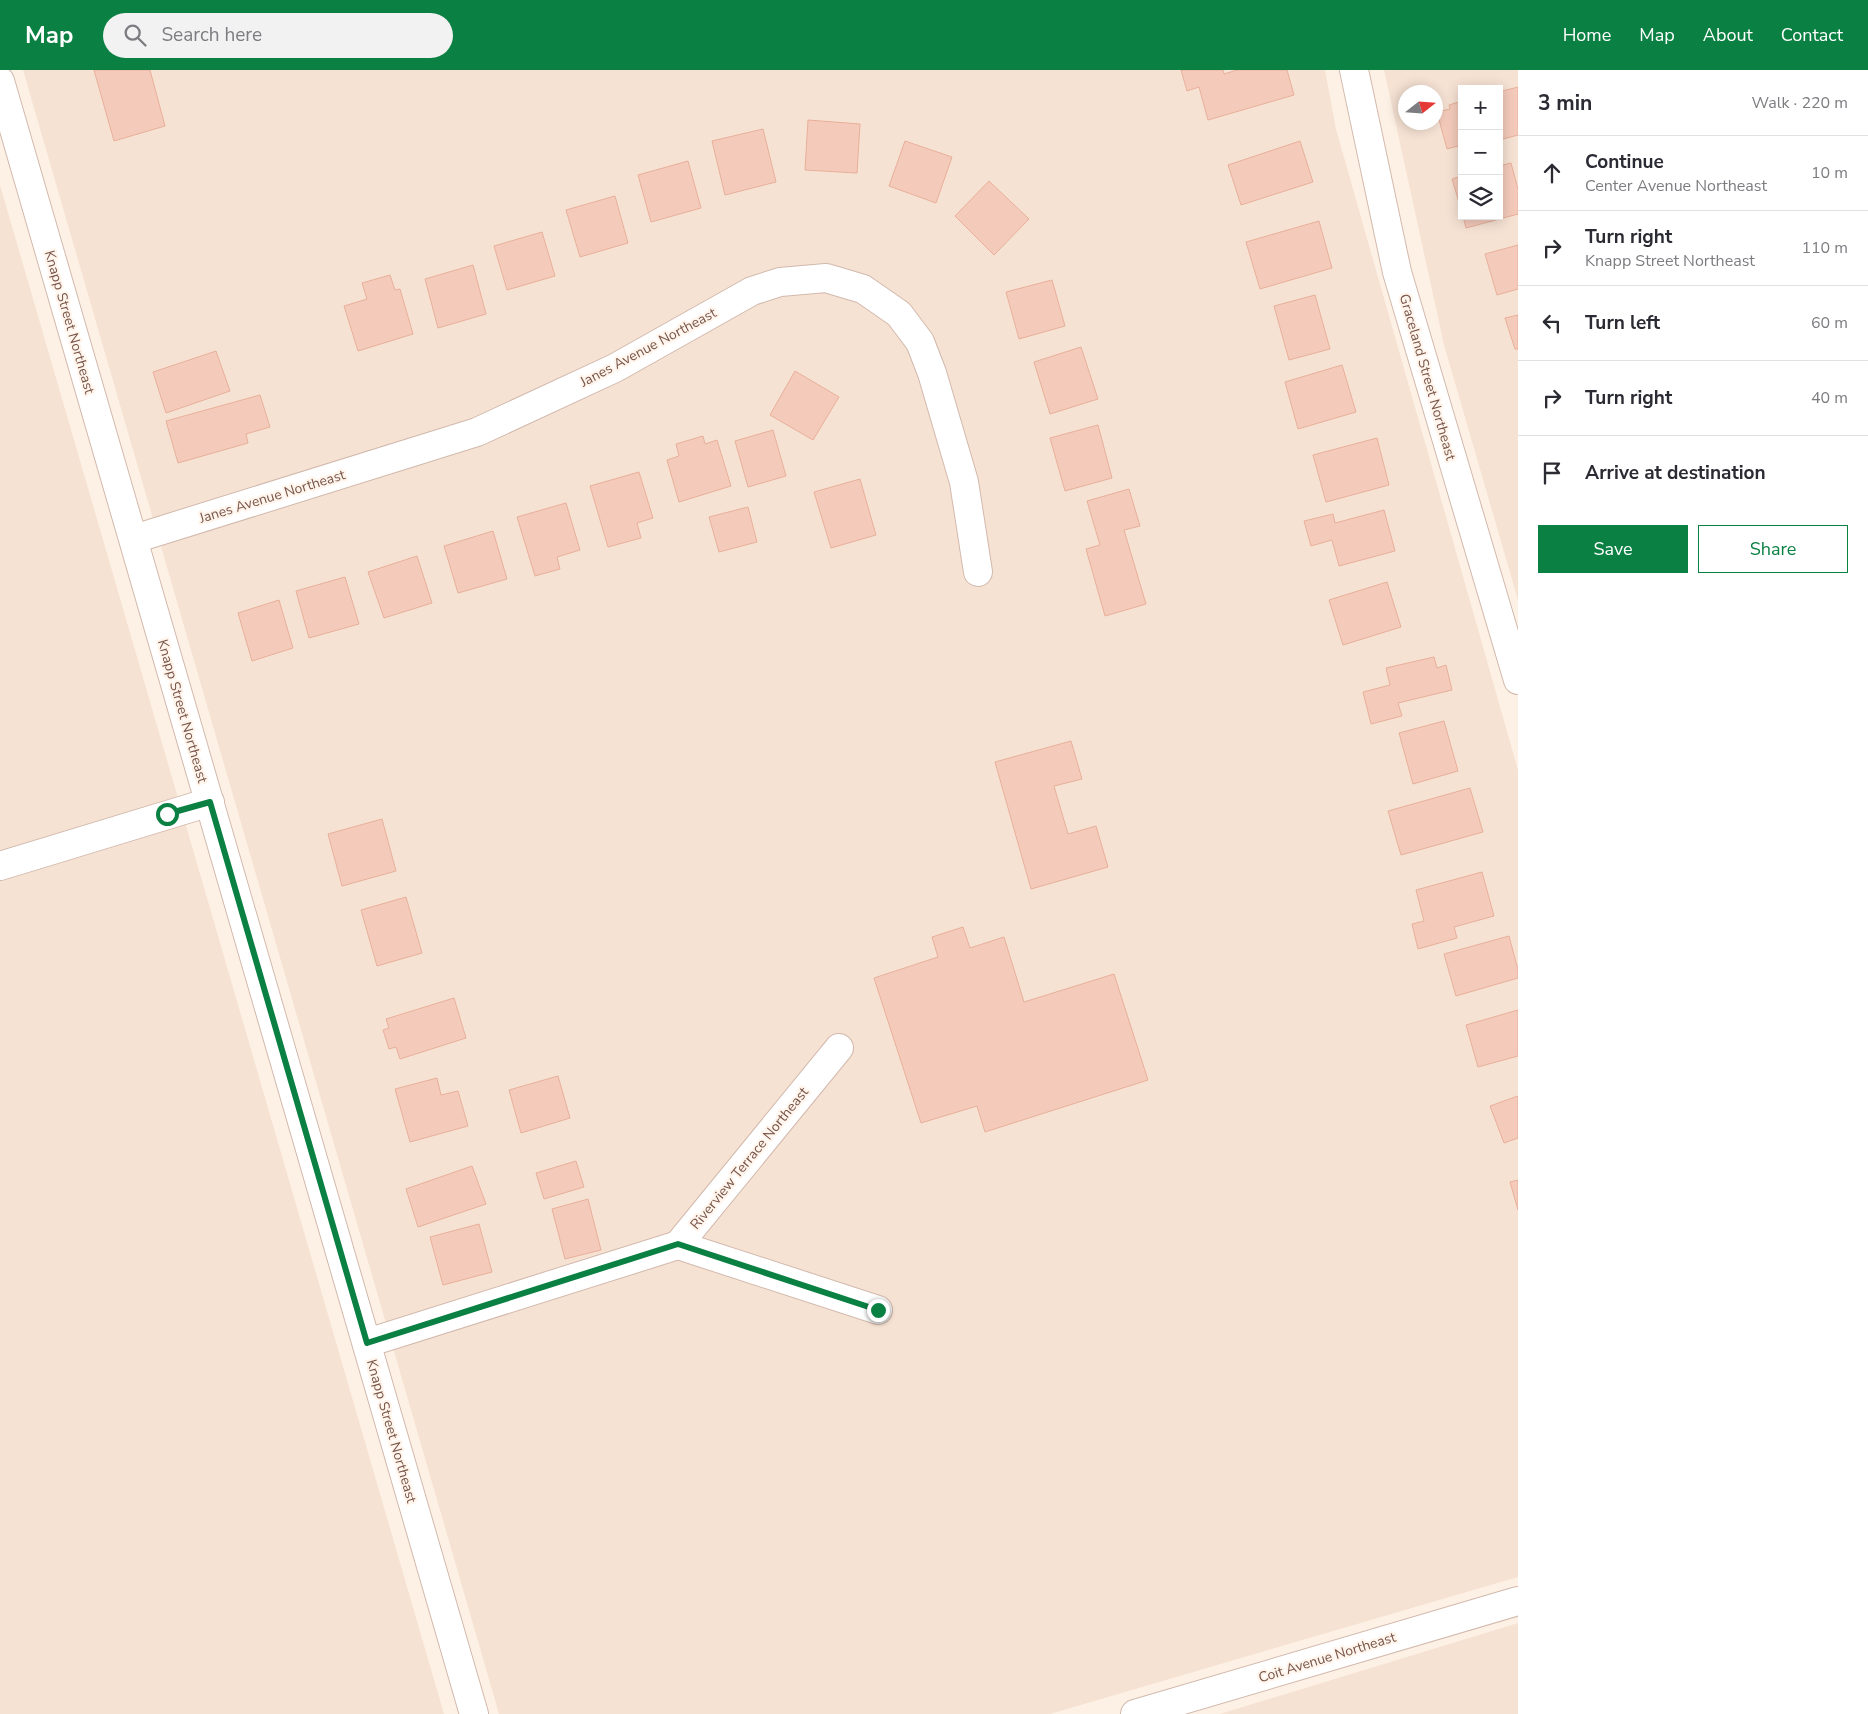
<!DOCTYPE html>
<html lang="en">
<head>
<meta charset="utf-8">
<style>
  :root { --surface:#fff; --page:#f2f2f3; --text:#2b2b33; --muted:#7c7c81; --line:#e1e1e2; --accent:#0b8043 }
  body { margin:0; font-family:"Nunito Sans",sans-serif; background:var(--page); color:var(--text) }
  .controls { position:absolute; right:15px; top:15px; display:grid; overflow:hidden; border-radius:0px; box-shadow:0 2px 12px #0003 }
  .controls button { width:45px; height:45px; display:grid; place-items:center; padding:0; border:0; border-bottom:1px solid var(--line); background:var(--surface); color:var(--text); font:25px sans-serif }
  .compass { position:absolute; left:1398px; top:15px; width:45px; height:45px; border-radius:50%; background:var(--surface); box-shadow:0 2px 12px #0003; rotate:73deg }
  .stop { position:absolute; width:15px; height:15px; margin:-11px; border:4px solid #0b8043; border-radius:50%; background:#fff }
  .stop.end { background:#0b8043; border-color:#fff; box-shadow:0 1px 5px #0008 }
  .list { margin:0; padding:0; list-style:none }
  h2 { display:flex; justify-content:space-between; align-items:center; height:65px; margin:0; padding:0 20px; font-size:21px }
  h2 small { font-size:16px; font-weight:400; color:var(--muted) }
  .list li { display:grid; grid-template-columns:32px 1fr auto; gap:15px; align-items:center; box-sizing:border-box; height:75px; padding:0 20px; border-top:1px solid var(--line) }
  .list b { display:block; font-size:19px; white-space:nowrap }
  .list p { margin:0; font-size:16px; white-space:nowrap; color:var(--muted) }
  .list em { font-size:16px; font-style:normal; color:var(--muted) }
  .actions { display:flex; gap:10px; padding:15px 20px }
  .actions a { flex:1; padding:11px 0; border:1px solid var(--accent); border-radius:0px; text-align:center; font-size:18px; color:var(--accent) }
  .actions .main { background:var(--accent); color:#fff }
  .icon { flex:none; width:28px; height:28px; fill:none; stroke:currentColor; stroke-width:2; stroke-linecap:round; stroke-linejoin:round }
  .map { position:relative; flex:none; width:1518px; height:1644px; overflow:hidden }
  header { display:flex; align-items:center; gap:30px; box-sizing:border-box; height:70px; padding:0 25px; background:var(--accent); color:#fff }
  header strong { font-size:24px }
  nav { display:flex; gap:28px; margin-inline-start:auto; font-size:18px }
  .search { width:350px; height:45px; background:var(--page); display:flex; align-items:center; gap:12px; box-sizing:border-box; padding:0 18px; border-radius:28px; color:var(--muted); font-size:19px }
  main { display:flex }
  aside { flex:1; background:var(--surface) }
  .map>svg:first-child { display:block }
  .residential { fill:#f6e2d3; fill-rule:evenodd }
  .building { fill:#f4cbbb; stroke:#e8af9a }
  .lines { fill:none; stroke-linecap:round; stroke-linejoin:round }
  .minor-casing { stroke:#d2b9ad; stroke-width:30 }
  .minor { stroke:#fff; stroke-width:28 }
  .route { stroke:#0b8043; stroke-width:6 }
  .labels { text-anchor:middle; stroke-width:4.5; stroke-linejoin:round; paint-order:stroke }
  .street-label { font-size:14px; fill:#785448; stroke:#fff5ec }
</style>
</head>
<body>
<header>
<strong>Map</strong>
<div class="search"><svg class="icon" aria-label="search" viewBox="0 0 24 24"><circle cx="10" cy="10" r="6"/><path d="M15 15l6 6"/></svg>Search here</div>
<nav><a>Home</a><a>Map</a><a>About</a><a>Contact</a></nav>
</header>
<main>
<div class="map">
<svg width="1518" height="1644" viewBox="0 0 1518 1644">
  <rect width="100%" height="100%" fill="#fdf1e5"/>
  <!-- residential -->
  <g class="residential">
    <path d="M23 0H1325L1336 59 1518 700V1507L1050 1644H499Z"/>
    <path d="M1384 0H1518V530L1444 275ZM1462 19H1499V146H1462ZM1406 22H1436V52H1406Z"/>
    <path d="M0 115 444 1644H0Z"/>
    <path d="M1518 1553V1644H1220Z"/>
  </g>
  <!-- building -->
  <g class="building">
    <path d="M94 0H150L165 56 114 71Z"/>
    <path d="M1181 0H1223L1224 4 1237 0H1287L1294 25 1208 50 1199 17 1187 21Z"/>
    <path d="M1518 17V65L1499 70V22Z"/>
    <path d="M1462 31V80H1459L1458 76 1447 79 1437 42 1450 39 1449 35Z"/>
    <path d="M808 50 860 54 857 103 805 100Z"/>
    <path d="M763 59 776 112 725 125 712 71Z"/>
    <path d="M905 71 952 87 936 133 889 116Z"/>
    <path d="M1300 71 1313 112 1241 135 1228 95Z"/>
    <path d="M688 91 701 138 651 152 638 105Z"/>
    <path d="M1511 93 1518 119V144L1466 158 1463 146H1499V96Z"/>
    <path d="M1462 106V142L1452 109Z"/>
    <path d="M989 111 1029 149 994 185 955 146Z"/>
    <path d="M615 126 628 173 580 187 566 140Z"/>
    <path d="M1319 151 1332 198 1260 219 1246 172Z"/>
    <path d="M542 162 555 206 507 220 494 176Z"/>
    <path d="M1518 175V219L1497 225 1485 184Z"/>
    <path d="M473 195 486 244 438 258 425 209Z"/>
    <path d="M390 205 395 220 400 219 413 264 358 281 344 236 367 229 362 213Z"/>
    <path d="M1052 210 1065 256 1019 269 1006 222Z"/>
    <path d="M1315 225 1330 279 1289 290 1274 236Z"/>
    <path d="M1518 245V279H1515L1505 248Z"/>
    <path d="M1081 277 1098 329 1050 344 1034 292Z"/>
    <path d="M216 281 230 321 166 343 153 302Z"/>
    <path d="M1342 295 1356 342 1298 359 1285 312Z"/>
    <path d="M795 301 839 327 813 370 770 345Z"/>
    <path d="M260 325 270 357 246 364 248 373 178 393 166 351Z"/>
    <path d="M1098 355 1112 408 1065 421 1050 368Z"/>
    <path d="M773 360 786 406 748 417 735 371Z"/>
    <path d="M703 366 705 374 717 370 731 416 679 432 667 390 679 386 676 374Z"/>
    <path d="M1377 368 1389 415 1326 432 1313 385Z"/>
    <path d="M639 402 653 448 637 453 641 468 608 477 590 416Z"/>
    <path d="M860 409 876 465 831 478 814 422Z"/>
    <path d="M1129 419 1140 456 1124 460 1146 534 1105 546 1086 479 1100 475 1087 431Z"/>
    <path d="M566 433 580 480 557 487 560 499 535 506 517 447Z"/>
    <path d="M748 437 757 472 719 482 709 447Z"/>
    <path d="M1384 440 1395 481 1339 496 1332 470 1311 476 1304 451 1333 444 1335 453Z"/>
    <path d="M493 461 507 509 458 523 444 476Z"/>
    <path d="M417 486 432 533 384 548 368 502Z"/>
    <path d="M345 507 359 554 309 568 296 521Z"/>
    <path d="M1387 512 1401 557 1343 575 1329 530Z"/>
    <path d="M279 530 293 578 252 591 238 543Z"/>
    <path d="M1434 587 1437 598 1446 595 1452 620 1398 633 1402 646 1371 654 1363 622 1390 615 1386 598Z"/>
    <path d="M1444 651 1458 701 1413 714 1399 663Z"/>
    <path d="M1071 671 1082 709 1054 716 1068 764 1096 756 1108 797 1031 819 995 692Z"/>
    <path d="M1470 718 1483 762 1401 785 1388 741Z"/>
    <path d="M382 749 396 801 342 816 328 764Z"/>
    <path d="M1482 802 1494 846 1454 857 1457 868 1418 879 1412 854 1424 851 1416 820Z"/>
    <path d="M406 827 422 883 377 896 361 840Z"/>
    <path d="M963 857 970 878 1004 867 1024 932 1114 904 1148 1010 985 1062 977 1036 921 1053 874 908 938 887 932 867Z"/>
    <path d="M1509 866 1518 900V908L1456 926 1444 884Z"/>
    <path d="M454 928 466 968 400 989 396 977 389 979 383 960 389 958 386 949Z"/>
    <path d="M1518 940V986L1478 997 1466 955Z"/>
    <path d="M558 1006 570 1048 521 1063 509 1020Z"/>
    <path d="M437 1008 441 1025 458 1021 468 1056 410 1072 395 1019Z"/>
    <path d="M1518 1026V1068L1504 1073 1490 1036Z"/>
    <path d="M576 1091 584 1117 544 1129 536 1103Z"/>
    <path d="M472 1096 486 1134 418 1157 406 1119Z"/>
    <path d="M1518 1110V1140L1510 1112Z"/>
    <path d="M588 1129 601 1180 565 1189 552 1139Z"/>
    <path d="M479 1154 492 1202 443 1215 430 1167Z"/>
  </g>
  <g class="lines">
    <!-- minor casing -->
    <g class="minor-casing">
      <g id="minor">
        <path d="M1354 0 1397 202 1518 610"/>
        <path d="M0 11 474 1644"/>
        <path d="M134 469 477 362 615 298 752 221 780 212 826 208 863 219 899 244 920 272 932 303 964 412 978 502"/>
        <path d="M0 796 210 732"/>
        <path d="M678 1175 839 978"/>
        <path d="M678 1175 878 1240"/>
        <path d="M367 1273 678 1175"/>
        <path d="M1135 1644 1518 1531"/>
      </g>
    </g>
    <!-- minor -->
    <use href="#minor" class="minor"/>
  </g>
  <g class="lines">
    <!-- route -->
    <path class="route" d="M167 744 210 732 367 1273 678 1174 878 1240"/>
  </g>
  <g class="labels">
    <!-- street labels -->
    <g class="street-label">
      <text transform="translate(70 252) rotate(74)" y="5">Knapp Street Northeast</text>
      <text transform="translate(648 277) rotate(-28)" y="5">Janes Avenue Northeast</text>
      <text transform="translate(1428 307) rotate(74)" y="5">Graceland Street Northeast</text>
      <text transform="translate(272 426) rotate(-17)" y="5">Janes Avenue Northeast</text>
      <text transform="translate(183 641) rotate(74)" y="5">Knapp Street Northeast</text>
      <text transform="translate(749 1088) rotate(-51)" y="5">Riverview Terrace Northeast</text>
      <text transform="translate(392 1361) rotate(74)" y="5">Knapp Street Northeast</text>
      <text transform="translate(1327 1587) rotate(-17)" y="5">Coit Avenue Northeast</text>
    </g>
  </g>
</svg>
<div class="controls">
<button>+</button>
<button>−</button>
<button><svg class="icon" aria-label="layers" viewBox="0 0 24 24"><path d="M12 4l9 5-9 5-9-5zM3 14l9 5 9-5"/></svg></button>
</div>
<svg class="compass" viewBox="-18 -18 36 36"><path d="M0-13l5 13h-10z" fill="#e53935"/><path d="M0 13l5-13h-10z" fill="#7c7c81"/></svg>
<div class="stop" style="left:167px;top:744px"></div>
<div class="stop end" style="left:878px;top:1240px"></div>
</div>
<aside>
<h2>3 min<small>Walk · 220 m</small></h2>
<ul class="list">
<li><svg class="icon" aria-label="ahead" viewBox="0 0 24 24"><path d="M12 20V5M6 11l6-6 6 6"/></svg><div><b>Continue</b><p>Center Avenue Northeast</p></div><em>10 m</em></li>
<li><svg class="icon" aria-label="right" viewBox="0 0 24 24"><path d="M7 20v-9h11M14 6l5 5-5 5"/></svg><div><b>Turn right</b><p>Knapp Street Northeast</p></div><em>110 m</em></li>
<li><svg class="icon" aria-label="left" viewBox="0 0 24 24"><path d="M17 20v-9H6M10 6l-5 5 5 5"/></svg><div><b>Turn left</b></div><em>60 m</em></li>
<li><svg class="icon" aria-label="right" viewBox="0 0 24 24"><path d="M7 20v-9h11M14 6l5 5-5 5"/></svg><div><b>Turn right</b></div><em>40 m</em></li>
<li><svg class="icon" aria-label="arrive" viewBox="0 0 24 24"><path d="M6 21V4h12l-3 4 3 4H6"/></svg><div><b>Arrive at destination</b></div></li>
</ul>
<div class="actions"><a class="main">Save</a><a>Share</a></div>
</aside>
</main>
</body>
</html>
